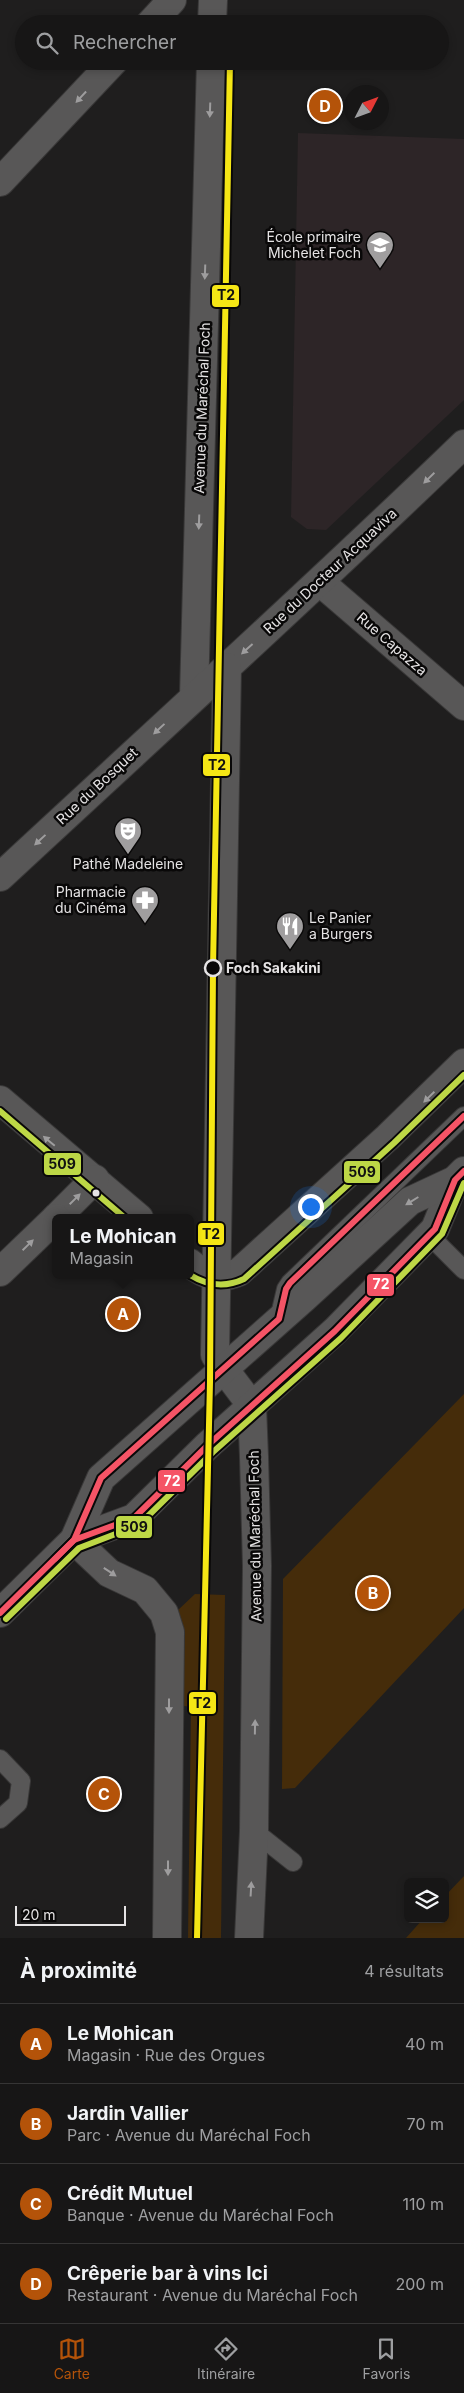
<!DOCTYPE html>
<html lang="fr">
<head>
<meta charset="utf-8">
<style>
  :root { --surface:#171616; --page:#201f1f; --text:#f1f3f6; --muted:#9e9fa1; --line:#363535; --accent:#b45309 }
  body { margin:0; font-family:Inter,sans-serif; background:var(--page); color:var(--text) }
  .controls { position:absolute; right:15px; bottom:15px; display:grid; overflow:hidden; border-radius:8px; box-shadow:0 2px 8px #0003 }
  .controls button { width:45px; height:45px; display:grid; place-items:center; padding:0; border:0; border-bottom:1px solid var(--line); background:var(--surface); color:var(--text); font:25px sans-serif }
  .compass { position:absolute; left:344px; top:85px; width:45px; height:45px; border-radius:50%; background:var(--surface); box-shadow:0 2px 8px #0003; rotate:48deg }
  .scale { position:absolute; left:15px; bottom:12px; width:111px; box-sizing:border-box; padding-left:5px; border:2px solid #e5e3e4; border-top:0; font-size:14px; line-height:18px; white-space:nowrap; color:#e5e3e4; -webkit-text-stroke:4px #090808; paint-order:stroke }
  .you { position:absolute; left:310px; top:1206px; width:18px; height:18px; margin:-12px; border:4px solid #fff; border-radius:50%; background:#1a73e8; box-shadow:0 0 0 8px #1a73e833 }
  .badge { display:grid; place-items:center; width:32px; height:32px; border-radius:50%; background:var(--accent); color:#fff; font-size:16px; font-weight:700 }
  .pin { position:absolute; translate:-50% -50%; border:2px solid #fff; box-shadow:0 1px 5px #0006 }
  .popup { position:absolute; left:52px; top:1214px; width:142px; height:65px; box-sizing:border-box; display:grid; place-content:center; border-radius:8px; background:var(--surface); filter:drop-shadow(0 1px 4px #0005); font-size:16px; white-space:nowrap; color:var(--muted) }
  .popup b { font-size:19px; color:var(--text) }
  .popup::after { content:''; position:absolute; left:50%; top:100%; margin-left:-10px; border:10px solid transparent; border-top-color:var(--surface) }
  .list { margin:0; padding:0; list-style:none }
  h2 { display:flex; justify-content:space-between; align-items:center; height:65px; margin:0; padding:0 20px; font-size:21px }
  h2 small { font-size:16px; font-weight:400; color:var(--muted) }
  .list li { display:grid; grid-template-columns:32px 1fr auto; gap:15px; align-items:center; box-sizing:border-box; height:80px; padding:0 20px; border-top:1px solid var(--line) }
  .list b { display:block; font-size:19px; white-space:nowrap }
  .list p { margin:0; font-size:16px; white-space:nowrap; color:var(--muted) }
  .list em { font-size:16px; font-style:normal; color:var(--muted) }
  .icon { flex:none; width:28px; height:28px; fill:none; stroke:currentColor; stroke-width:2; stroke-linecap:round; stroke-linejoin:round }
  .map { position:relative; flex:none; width:464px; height:1938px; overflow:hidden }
  .search { position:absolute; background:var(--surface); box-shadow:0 2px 8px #0003; left:15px; right:15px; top:15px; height:55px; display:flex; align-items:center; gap:12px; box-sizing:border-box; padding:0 18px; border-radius:28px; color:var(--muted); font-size:19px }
  .sheet { height:385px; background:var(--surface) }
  nav { display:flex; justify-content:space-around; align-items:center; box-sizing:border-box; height:70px; border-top:1px solid var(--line); background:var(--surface); font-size:14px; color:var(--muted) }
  nav a { display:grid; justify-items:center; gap:2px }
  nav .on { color:var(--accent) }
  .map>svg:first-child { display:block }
  .built { fill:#2d2527 }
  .green { fill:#452c0a }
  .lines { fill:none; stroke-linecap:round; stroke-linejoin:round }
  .lane-casing { stroke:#393838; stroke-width:20 }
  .street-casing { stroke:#393838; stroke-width:30 }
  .secondary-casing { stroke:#393838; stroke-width:30 }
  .lane { stroke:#585757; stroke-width:18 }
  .street { stroke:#585757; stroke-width:28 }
  .secondary { stroke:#585757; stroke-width:28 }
  .bus-1-casing { stroke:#090808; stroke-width:10 }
  .bus-2-casing { stroke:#090808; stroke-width:10 }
  .bus-1 { stroke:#f55466; stroke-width:6 }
  .bus-2 { stroke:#bdd746; stroke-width:6 }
  .tram-1-casing { stroke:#090808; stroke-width:10 }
  .tram-1 { stroke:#f5e615; stroke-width:6 }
  .oneway { fill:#9e9d9e }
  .stop-dot { fill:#090808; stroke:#e5e3e4; stroke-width:2.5 }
  .bus-dot { fill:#e5e3e4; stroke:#090808; stroke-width:2 }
  .labels { text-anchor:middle; stroke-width:5; stroke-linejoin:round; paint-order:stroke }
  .poi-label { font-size:14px; fill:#e5e3e4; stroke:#090808; text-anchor:end }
  .street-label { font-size:14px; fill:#e5e3e4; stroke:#090808 }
  .stop-label { font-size:14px; font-weight:bold; fill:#e5e3e4; stroke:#090808; text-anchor:start }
  .line-badge { stroke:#090808; stroke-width:2 }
  .badge-label { font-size:14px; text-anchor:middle; font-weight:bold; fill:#fff }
  .pale-badge-label { font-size:14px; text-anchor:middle; font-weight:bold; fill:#111 }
</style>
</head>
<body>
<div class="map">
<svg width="464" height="1938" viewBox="0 0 464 1938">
  <rect width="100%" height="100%" fill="#1f1e1e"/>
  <!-- built -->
  <path class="built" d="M298 133 464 139V400L326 530 307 529 291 517Z"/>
  <!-- green -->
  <g class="green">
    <path d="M464 1394V1608L295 1788 282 1789 283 1579Z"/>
    <path d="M195 1594 225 1595 221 1938H188L191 1707 177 1705V1611Z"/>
    <path d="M464 1876V1938H406L423 1919H445V1896Z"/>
  </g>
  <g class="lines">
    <!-- lane casing -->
    <g class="lane-casing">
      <g id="lane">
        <path d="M429 1235 464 1270"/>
        <path d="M279 1319 286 1289 290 1283 464 1116"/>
        <path d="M0 1759 21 1781 18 1803 0 1819"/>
        <path d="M254 1831 293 1862"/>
      </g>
    </g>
    <!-- street casing -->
    <g class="street-casing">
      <g id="street">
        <path d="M150 24 172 0"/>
        <path d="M212 24 213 0"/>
        <path d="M0 182 114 61"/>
        <path d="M320 582 464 706"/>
        <path d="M194 696 211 61"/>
        <path d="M0 877C155 733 312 591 464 444"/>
        <path d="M0 1100 139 1218"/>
        <path d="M56 1218 95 1179"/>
        <path d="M190 1263C206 1277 220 1280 239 1272L388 1137 464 1063"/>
        <path d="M0 1272 56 1218"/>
        <path d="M224 1369 215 1355 227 667"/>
      </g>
    </g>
    <!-- secondary casing -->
    <g class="secondary-casing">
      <g id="secondary">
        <path d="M224 1369 252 1406 254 1457 257 1566 254 1831 249 1938"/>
        <path d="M74 1540 134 1518 207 1446 335 1331 435 1229 455 1180"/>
        <path d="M74 1540 109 1573 145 1590 164 1613 170 1632 167 1938"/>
        <path d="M0 1613 74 1540 101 1478 304 1298 410 1201 455 1180 464 1171"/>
      </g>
    </g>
    <!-- lane -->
    <use href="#lane" class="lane"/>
    <!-- street -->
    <use href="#street" class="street"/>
    <!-- secondary -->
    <use href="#secondary" class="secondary"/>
    <!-- bus-1 casing -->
    <g class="bus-1-casing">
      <g id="bus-1">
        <path d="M55 1559 74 1540 134 1518 207 1446 335 1331 435 1229 455 1180 464 1171"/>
        <path d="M0 1613 74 1540 101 1478 279 1319 286 1289 290 1283 464 1116"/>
      </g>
    </g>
    <!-- bus-2 casing -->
    <g class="bus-2-casing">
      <g id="bus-2">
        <path d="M0 1111 125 1218"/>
        <path d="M190 1275C208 1286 225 1288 244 1279L394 1143 464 1075"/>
        <path d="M6 1619 79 1548 139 1525 213 1452 341 1338 442 1234 464 1183"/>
      </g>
    </g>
    <!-- bus-1 -->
    <use href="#bus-1" class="bus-1"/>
    <!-- bus-2 -->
    <use href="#bus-2" class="bus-2"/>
    <!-- tram-1 casing -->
    <g class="tram-1-casing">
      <path id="tram-1" d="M197 1938 210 1382 213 968 230 61"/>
    </g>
    <!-- tram-1 -->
    <use href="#tram-1" class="tram-1"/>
  </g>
  <!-- one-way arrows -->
  <defs><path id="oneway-solid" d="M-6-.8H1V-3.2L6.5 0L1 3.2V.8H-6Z" transform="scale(1.25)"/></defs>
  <g class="oneway">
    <use href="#oneway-solid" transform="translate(81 97) rotate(133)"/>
    <use href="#oneway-solid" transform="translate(210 110) rotate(92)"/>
    <use href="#oneway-solid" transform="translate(205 272) rotate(92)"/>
    <use href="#oneway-solid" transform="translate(429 478) rotate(136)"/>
    <use href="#oneway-solid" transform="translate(199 522) rotate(92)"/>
    <use href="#oneway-solid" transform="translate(247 649) rotate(138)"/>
    <use href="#oneway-solid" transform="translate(159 729) rotate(137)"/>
    <use href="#oneway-solid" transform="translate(40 840) rotate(137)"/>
    <use href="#oneway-solid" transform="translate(429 1097) rotate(136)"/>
    <use href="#oneway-solid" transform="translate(49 1141) rotate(-140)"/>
    <use href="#oneway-solid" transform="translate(75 1199) rotate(-45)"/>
    <use href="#oneway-solid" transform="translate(412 1201) rotate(148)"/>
    <use href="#oneway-solid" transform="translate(28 1245) rotate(-44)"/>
    <use href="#oneway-solid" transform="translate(110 1572) rotate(34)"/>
    <use href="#oneway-solid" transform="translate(169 1706) rotate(90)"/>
    <use href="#oneway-solid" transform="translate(255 1727) rotate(-89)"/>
    <use href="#oneway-solid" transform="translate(168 1868) rotate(90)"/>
    <use href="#oneway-solid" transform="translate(251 1889) rotate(-87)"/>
  </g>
  <!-- icons -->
  <defs>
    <g id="school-pin" transform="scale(1.4375)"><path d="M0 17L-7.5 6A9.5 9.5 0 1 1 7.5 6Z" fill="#a09e9f" stroke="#090808"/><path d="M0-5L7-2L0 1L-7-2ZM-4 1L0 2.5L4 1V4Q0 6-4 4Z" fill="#fff"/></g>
    <g id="theatre-pin" transform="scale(1.4375)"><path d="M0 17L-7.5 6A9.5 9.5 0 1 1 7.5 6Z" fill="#a09e9f" stroke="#090808"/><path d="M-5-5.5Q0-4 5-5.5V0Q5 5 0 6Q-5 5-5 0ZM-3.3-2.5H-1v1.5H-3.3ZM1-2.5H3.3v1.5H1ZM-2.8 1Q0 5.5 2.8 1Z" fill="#fff"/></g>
    <g id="pharmacy-pin" transform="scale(1.4375)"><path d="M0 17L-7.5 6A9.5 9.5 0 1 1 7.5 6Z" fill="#a09e9f" stroke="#090808"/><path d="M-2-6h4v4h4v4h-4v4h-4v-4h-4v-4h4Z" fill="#fff"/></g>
    <g id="restaurant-pin" transform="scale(1.4375)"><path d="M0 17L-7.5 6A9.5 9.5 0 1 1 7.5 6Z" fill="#a09e9f" stroke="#090808"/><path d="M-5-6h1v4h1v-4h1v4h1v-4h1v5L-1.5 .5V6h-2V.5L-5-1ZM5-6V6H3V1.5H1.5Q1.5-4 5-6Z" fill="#fff"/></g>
  </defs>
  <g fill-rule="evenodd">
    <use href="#school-pin" x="380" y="245"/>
    <use href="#theatre-pin" x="128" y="831"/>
    <use href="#pharmacy-pin" x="145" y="900"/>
    <use href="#restaurant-pin" x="290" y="926"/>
  </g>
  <!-- markers -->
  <circle class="stop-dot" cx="213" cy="968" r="8"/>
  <circle class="bus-dot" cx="96" cy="1193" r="4.5"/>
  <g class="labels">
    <!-- poi labels -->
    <g class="poi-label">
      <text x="361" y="242">École primaire<tspan x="361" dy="16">Michelet Foch</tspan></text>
      <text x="128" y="869" text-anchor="middle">Pathé Madeleine</text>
      <text x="126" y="897">Pharmacie<tspan x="126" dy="16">du Cinéma</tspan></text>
      <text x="309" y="923" text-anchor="start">Le Panier<tspan x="309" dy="16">a Burgers</tspan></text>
    </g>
    <!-- street labels -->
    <g class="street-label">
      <text transform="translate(202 408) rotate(-88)" y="5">Avenue du Maréchal Foch</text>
      <text transform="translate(330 571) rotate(-43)" y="5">Rue du Docteur Acquaviva</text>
      <text transform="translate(392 644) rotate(41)" y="5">Rue Capazza</text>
      <text transform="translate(97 786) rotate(-43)" y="5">Rue du Bosquet</text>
      <text transform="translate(255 1536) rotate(-91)" y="5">Avenue du Maréchal Foch</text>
    </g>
    <!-- stop labels -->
    <g class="stop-label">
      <text x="226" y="973">Foch Sakakini</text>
    </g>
  </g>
  <g class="line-badge">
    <rect x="211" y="284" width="29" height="24" rx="5" fill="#f5e615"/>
    <rect x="202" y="753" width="29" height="24" rx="5" fill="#f5e615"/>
    <rect x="43" y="1152" width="39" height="24" rx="5" fill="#bdd746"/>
    <rect x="343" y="1160" width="38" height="24" rx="5" fill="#bdd746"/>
    <rect x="197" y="1222" width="28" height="24" rx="5" fill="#f5e615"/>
    <rect x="366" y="1273" width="29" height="24" rx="5" fill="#f55466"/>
    <rect x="157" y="1469" width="29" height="24" rx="5" fill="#f55466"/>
    <rect x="115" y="1515" width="38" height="24" rx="5" fill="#bdd746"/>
    <rect x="188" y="1691" width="29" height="24" rx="5" fill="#f5e615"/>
  </g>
  <g class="badge-label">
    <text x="381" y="1289">72</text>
    <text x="172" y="1486">72</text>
  </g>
  <g class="pale-badge-label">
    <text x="226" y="300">T2</text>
    <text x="217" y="770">T2</text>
    <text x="62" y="1169">509</text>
    <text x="362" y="1177">509</text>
    <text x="211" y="1239">T2</text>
    <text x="134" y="1532">509</text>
    <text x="202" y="1708">T2</text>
  </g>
</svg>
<div class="controls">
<button><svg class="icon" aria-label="layers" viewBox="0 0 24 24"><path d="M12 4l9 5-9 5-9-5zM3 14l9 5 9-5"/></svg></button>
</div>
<svg class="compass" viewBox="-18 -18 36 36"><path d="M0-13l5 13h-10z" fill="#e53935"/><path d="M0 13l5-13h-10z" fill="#9e9fa1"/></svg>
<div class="scale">20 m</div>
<div class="you"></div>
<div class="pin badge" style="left:123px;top:1314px">A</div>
<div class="popup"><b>Le Mohican</b>Magasin</div>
<div class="pin badge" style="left:373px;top:1593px">B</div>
<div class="pin badge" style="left:104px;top:1794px">C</div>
<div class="pin badge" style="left:325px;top:106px">D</div>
<div class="search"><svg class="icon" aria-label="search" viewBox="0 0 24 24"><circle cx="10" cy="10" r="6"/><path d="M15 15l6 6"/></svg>Rechercher</div>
</div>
<section class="sheet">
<h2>À proximité<small>4 résultats</small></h2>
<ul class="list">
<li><span class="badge">A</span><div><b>Le Mohican</b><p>Magasin · Rue des Orgues</p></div><em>40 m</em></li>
<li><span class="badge">B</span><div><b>Jardin Vallier</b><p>Parc · Avenue du Maréchal Foch</p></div><em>70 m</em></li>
<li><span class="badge">C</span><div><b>Crédit Mutuel</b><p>Banque · Avenue du Maréchal Foch</p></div><em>110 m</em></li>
<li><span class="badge">D</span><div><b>Crêperie bar à vins Ici</b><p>Restaurant · Avenue du Maréchal Foch</p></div><em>200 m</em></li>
</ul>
</section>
<nav>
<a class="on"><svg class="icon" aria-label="map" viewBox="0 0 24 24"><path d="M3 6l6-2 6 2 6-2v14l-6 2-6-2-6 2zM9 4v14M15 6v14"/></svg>Carte</a>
<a><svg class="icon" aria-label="directions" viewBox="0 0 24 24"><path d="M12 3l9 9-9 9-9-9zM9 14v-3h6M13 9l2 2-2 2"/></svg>Itinéraire</a>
<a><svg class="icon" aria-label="saved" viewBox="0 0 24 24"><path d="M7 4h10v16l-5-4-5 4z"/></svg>Favoris</a>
</nav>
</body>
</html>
